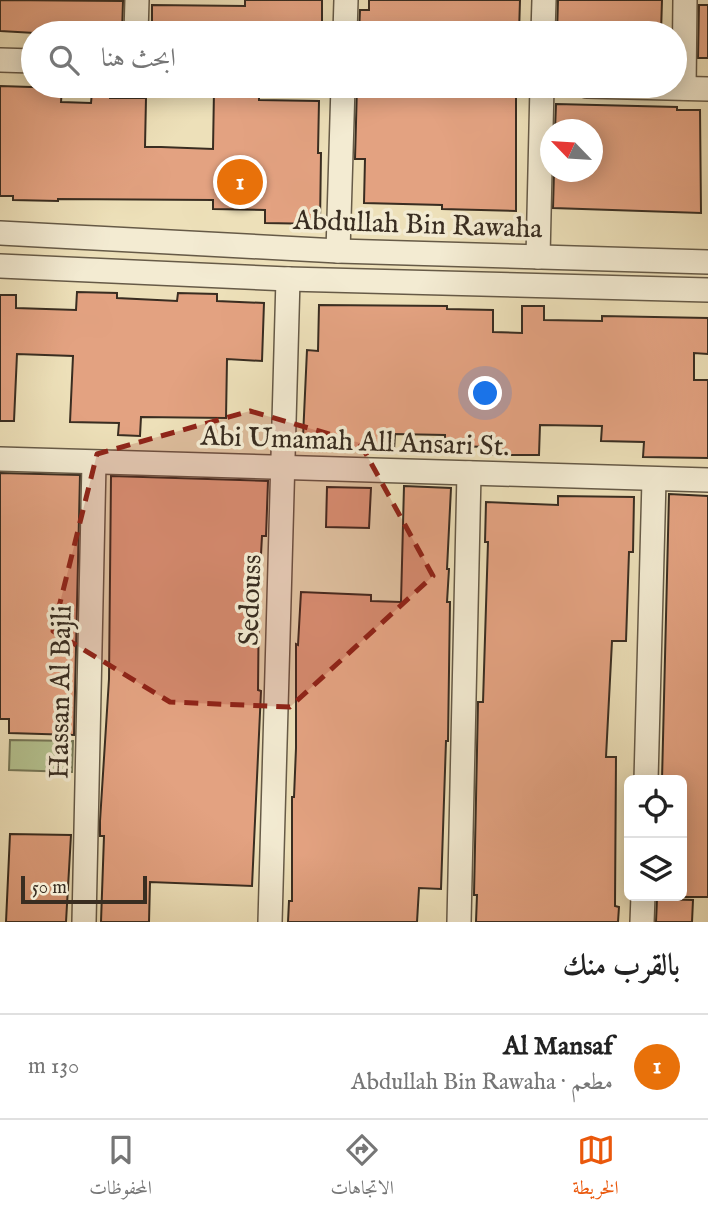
<!DOCTYPE html>
<html lang="ar">
<head>
<meta charset="utf-8">
<style>
  :root { --surface:#fff; --page:#f6f6f6; --text:#222; --muted:#767676; --line:#e0e0e0; --accent:#ea580c }
  body { margin:0; font-family:"IM FELL English",Amiri,serif; background:var(--page); color:var(--text); direction:rtl }
  .controls { position:absolute; right:21px; bottom:21px; display:grid; overflow:hidden; border-radius:10px; box-shadow:0 4px 18px #0003 }
  .controls button { width:63px; height:63px; display:grid; place-items:center; padding:0; border:0; border-bottom:2px solid var(--line); background:var(--surface); color:var(--text); font:35px sans-serif }
  .compass { position:absolute; left:540px; top:119px; width:63px; height:63px; border-radius:50%; background:var(--surface); box-shadow:0 4px 18px #0003; rotate:295deg }
  .scale { position:absolute; left:21px; bottom:18px; width:126px; box-sizing:border-box; padding-left:7px; border:4px solid #392d21; border-top:0; font-size:19px; line-height:24px; white-space:nowrap; color:#392d21; -webkit-text-stroke:5px #f3ebd2; paint-order:stroke }
  .you { position:absolute; left:486px; top:394px; width:24px; height:24px; margin:-18px; border:5px solid #fff; border-radius:50%; background:#1a73e8; box-shadow:0 0 0 10px #1a73e833 }
  .badge { display:grid; place-items:center; width:46px; height:46px; border-radius:50%; background:var(--accent); color:#fff; font-size:23px; font-weight:700 }
  .pin { position:absolute; translate:-50% -50%; border:4px solid #fff; box-shadow:0 2px 7px #0006 }
  .list { margin:0; padding:0; list-style:none }
  h2 { display:flex; justify-content:space-between; align-items:center; height:91px; margin:0; padding:0 28px; font-size:30px }
  h2 small { font-size:23px; font-weight:400; color:var(--muted) }
  .list li { display:grid; grid-template-columns:46px 1fr auto; gap:21px; align-items:center; box-sizing:border-box; height:105px; padding:0 28px; border-top:2px solid var(--line) }
  .list b { display:block; font-size:26px; white-space:nowrap }
  .list p { margin:0; font-size:23px; white-space:nowrap; color:var(--muted) }
  .list em { font-size:23px; font-style:normal; color:var(--muted) }
  .icon { flex:none; width:38px; height:38px; fill:none; stroke:currentColor; stroke-width:2; stroke-linecap:round; stroke-linejoin:round }
  .map { position:relative; flex:none; width:708px; height:922px; overflow:hidden; direction:ltr }
  .search { position:absolute; background:var(--surface); box-shadow:0 4px 18px #0003; left:21px; right:21px; top:21px; height:77px; display:flex; align-items:center; gap:18px; box-sizing:border-box; padding:0 24px; border-radius:38px; color:var(--muted); font-size:26px }
  .sheet { height:196px; background:var(--surface) }
  nav { display:flex; justify-content:space-around; align-items:center; box-sizing:border-box; height:98px; border-top:2px solid var(--line); background:var(--surface); font-size:19px; color:var(--muted) }
  nav a { display:grid; justify-items:center; gap:4px }
  nav .on { color:var(--accent) }
  .map>svg:first-child { display:block }
  .green { fill:#b5c391; stroke:#777859; stroke-width:2 }
  .building { fill:#e3a281; stroke:#392d21; stroke-width:2 }
  .lines { fill:none; stroke-linecap:round; stroke-linejoin:round }
  .minor-casing { stroke:#665a47; stroke-width:26 }
  .minor { stroke:#f3ebd2; stroke-width:23 }
  .marked { fill:#8f2418; fill-opacity:0.2; stroke:#8f2418; stroke-width:5; stroke-dasharray:14 9; stroke-linejoin:round }
  .labels { text-anchor:middle; stroke-width:7; stroke-linejoin:round; paint-order:stroke }
  .street-label { font-size:28px; fill:#392d21; stroke:#f3ebd2 }
</style>
</head>
<body>
<div class="map">
<svg width="708" height="922" viewBox="0 0 708 922">
  <rect width="100%" height="100%" fill="#ede0b9"/>
  <filter id="stains"><feTurbulence type="fractalNoise" baseFrequency=".00286" numOctaves="4"/><feColorMatrix values="0 0 0 0 .2 0 0 0 0 .09 0 0 0 0 .02 0 0 0 .5 -.17"/></filter>
  <radialGradient id="worn" r=".72"><stop offset=".6" stop-color="#630" stop-opacity="0"/><stop offset="1" stop-color="#630" stop-opacity=".3"/></radialGradient>
  <!-- green -->
  <path class="green" d="M10 740 73 741 72 772 9 770Z"/>
  <!-- building -->
  <g class="building">
    <path d="M0 0 123 1 122 33H35L0 31Z"/>
    <path d="M245 0H322V33H152V5L245 6Z"/>
    <path d="M369 0H520L519 33H359L360 10H369Z"/>
    <path d="M558 0H662L661 33H557Z"/>
    <path d="M699 5H708V58H698Z"/>
    <path d="M0 86 62 88 61 102 91 103 92 92H110V98H146L145 147H161L213 149 214 90 259 91V100L319 101 318 153H321L320 224 265 223V210L213 209V200L58 199V201L13 200V196H0Z"/>
    <path d="M357 86H516V211L442 209V205L364 203 365 159H355Z"/>
    <path d="M556 104 677 107V110H700L701 213 553 208 554 172H592V130H555Z"/>
    <path d="M77 292 117 293V298L177 301 178 293 217 294V301L264 303 262 361 227 359 226 418 141 417 140 436 118 435 119 423 70 422 73 356 17 354 14 421H0V295H16V308L76 310Z"/>
    <path d="M319 305 447 306V309L493 310V332L522 333V306H544V320L602 321V316L708 318V354L694 353V380H708V458L643 457 644 442 601 441 602 426 540 425 539 455H493V447L445 446V435L395 434 394 451 315 447 303 437 307 350 318 351Z"/>
    <path d="M0 473 80 475 74 735 9 733V719H0Z"/>
    <path d="M111 476 268 481 266 536H262L259 591 258 690 261 691 252 886 150 882 149 922H101L104 836H100V821L109 679Z"/>
    <path d="M404 486 451 488 447 569H449L447 602H450L448 741H446L441 889 419 888 417 922H288L289 901H292V797H294L296 748V644L298 645 301 592 371 595V601L401 602Z"/>
    <path d="M327 487 371 488 369 528 326 527Z"/>
    <path d="M669 494 708 496V897H682V780H662Z"/>
    <path d="M558 496 634 497 633 552H629L626 641H612L606 757H616L615 906 619 907 618 922H476L477 895H474L478 702H483L488 542H485L486 502 558 505Z"/>
    <path d="M10 834 71 835 66 922H6Z"/>
    <path d="M657 899 693 900 692 922H656Z"/>
  </g>
  <g class="lines">
    <!-- minor casing -->
    <g class="minor-casing">
      <g id="minor">
        <path d="M136 33 137 0"/>
        <path d="M345 33 346 0"/>
        <path d="M543 33 544 0"/>
        <path d="M0 60 33 61"/>
        <path d="M587 86 708 89"/>
        <path d="M684 88 685 0"/>
        <path d="M0 233 338 251 708 262"/>
        <path d="M338 251 343 86"/>
        <path d="M538 257 542 86"/>
        <path d="M0 266 288 279 708 290"/>
        <path d="M0 459 708 480"/>
        <path d="M646 780 654 480"/>
        <path d="M84 922 94 463"/>
        <path d="M270 922 288 279"/>
        <path d="M459 922 469 473"/>
        <path d="M642 922 643 896"/>
      </g>
    </g>
    <!-- minor -->
    <use href="#minor" class="minor"/>
  </g>
  <!-- marked area -->
  <path class="marked" d="M250 411 360 443 433 576 290 707 170 702 53 631 97 454Z"/>
  <g class="labels">
    <!-- street labels -->
    <g class="street-label">
      <text transform="translate(418 223) rotate(2)" y="10">Abdullah Bin Rawaha</text>
      <text transform="translate(355 440) rotate(2)" y="10">Abi Umamah All Ansari St.</text>
      <text transform="translate(249 600) rotate(-88)" y="10">Sedouss</text>
      <text transform="translate(59 692) rotate(-89)" y="10">Hassan Al Bajli</text>
    </g>
  </g>
  <rect width="100%" height="100%" filter="url(#stains)"/>
  <rect width="100%" height="100%" fill="url(#worn)"/>
</svg>
<div class="controls">
<button><svg class="icon" aria-label="locate" viewBox="0 0 24 24"><circle cx="12" cy="12" r="6"/><path d="M12 2v4M12 18v4M2 12h4M18 12h4"/></svg></button>
<button><svg class="icon" aria-label="layers" viewBox="0 0 24 24"><path d="M12 4l9 5-9 5-9-5zM3 14l9 5 9-5"/></svg></button>
</div>
<svg class="compass" viewBox="-18 -18 36 36"><path d="M0-13l5 13h-10z" fill="#e53935"/><path d="M0 13l5-13h-10z" fill="#767676"/></svg>
<div class="scale">50 m</div>
<div class="you"></div>
<div class="pin badge" style="left:240px;top:182px;background:#e8710a">1</div>
<div class="search"><svg class="icon" aria-label="search" viewBox="0 0 24 24"><circle cx="10" cy="10" r="6"/><path d="M15 15l6 6"/></svg>ابحث هنا</div>
</div>
<section class="sheet">
<h2>بالقرب منك<small></small></h2>
<ul class="list">
<li><span class="badge" style="background:#e8710a">1</span><div><b>Al Mansaf</b><p>مطعم · Abdullah Bin Rawaha</p></div><em>130 m</em></li>
</ul>
</section>
<nav>
<a class="on"><svg class="icon" aria-label="map" viewBox="0 0 24 24"><path d="M3 6l6-2 6 2 6-2v14l-6 2-6-2-6 2zM9 4v14M15 6v14"/></svg>الخريطة</a>
<a><svg class="icon" aria-label="directions" viewBox="0 0 24 24"><path d="M12 3l9 9-9 9-9-9zM9 14v-3h6M13 9l2 2-2 2"/></svg>الاتجاهات</a>
<a><svg class="icon" aria-label="saved" viewBox="0 0 24 24"><path d="M7 4h10v16l-5-4-5 4z"/></svg>المحفوظات</a>
</nav>
</body>
</html>
